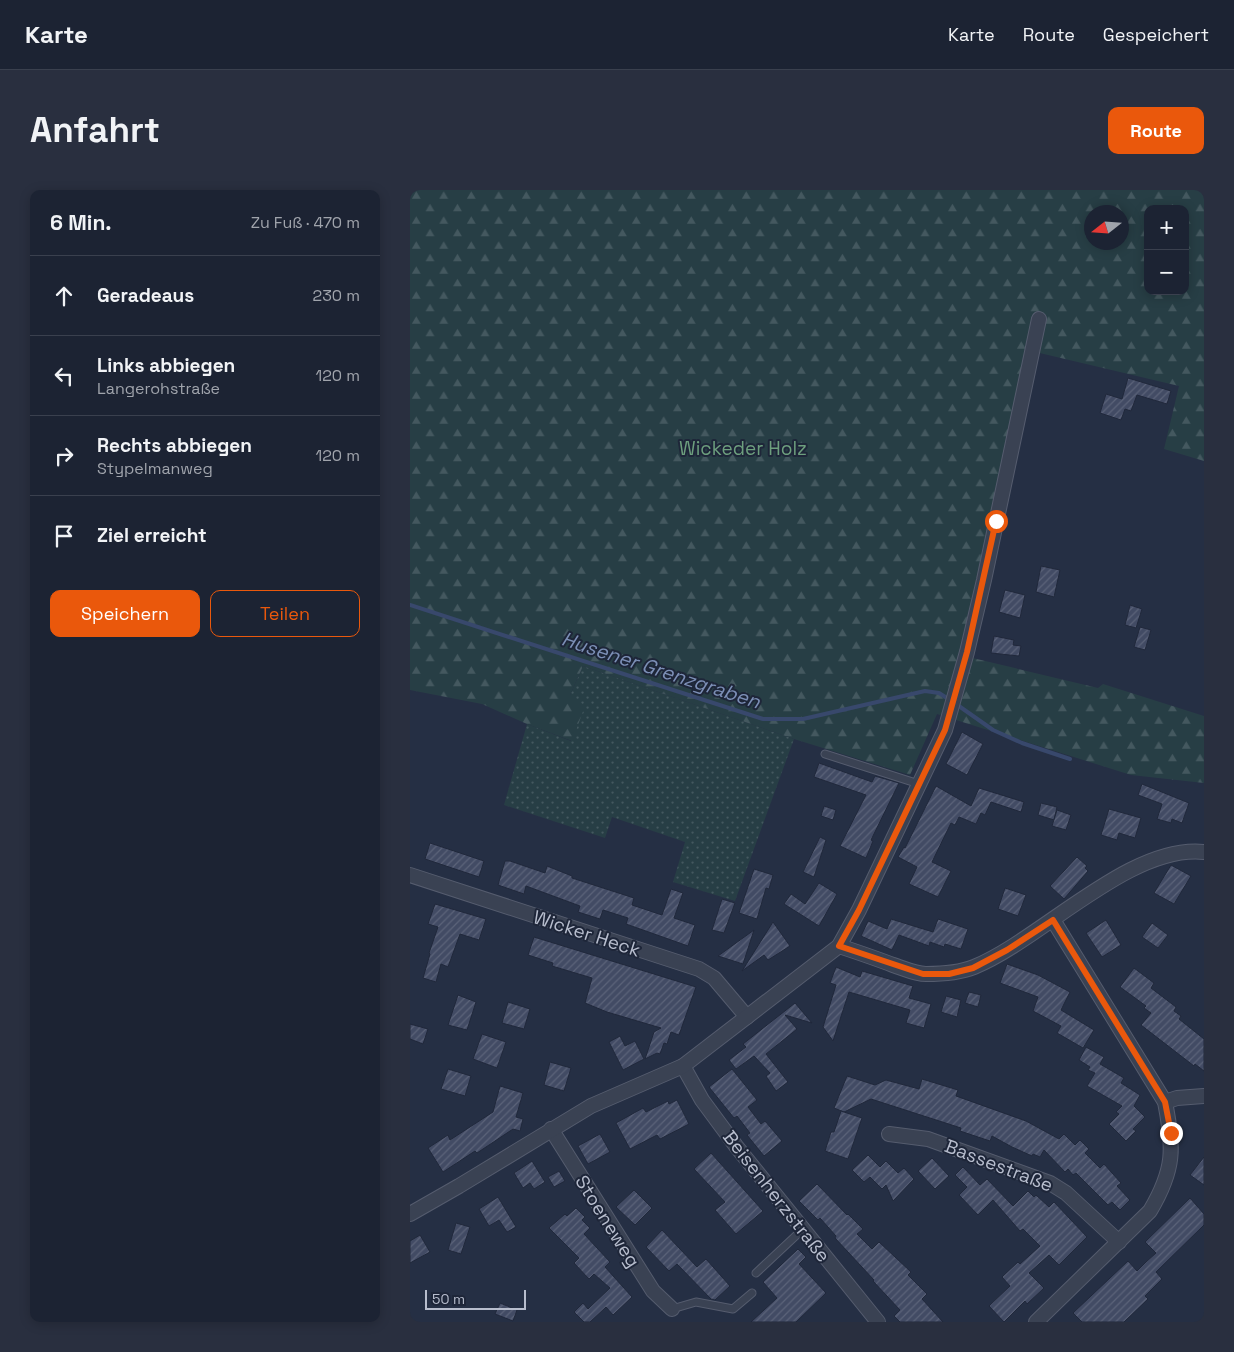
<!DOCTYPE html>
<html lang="de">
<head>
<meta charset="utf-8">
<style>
  :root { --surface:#1c2333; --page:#292f3f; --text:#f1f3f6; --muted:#a0a4ac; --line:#3a404e; --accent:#ea580c }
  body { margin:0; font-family:"Space Grotesk",sans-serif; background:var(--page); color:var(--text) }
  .controls { position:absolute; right:15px; top:15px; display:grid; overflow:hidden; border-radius:10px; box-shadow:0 2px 12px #0003 }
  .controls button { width:45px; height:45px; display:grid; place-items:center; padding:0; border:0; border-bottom:1px solid var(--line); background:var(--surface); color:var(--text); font:25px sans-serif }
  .compass { position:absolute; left:674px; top:15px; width:45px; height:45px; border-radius:50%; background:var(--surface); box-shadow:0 2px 12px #0003; rotate:253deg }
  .scale { position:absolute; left:15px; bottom:12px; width:101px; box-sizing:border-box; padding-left:5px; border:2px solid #b7bdcd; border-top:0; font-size:14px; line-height:18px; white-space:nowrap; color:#b7bdcd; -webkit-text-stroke:4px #1e2639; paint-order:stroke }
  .stop { position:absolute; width:15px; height:15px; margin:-11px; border:4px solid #ea580c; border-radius:50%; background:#fff }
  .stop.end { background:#ea580c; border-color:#fff; box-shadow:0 1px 5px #0008 }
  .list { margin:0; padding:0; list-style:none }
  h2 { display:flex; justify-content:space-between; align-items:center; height:65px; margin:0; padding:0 20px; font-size:21px }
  h2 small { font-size:16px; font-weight:400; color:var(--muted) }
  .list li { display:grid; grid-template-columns:32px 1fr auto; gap:15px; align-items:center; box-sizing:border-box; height:80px; padding:0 20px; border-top:1px solid var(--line) }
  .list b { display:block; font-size:19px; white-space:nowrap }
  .list p { margin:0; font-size:16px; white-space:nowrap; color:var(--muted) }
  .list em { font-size:16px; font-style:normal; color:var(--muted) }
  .actions { display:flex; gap:10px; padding:15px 20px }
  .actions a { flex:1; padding:11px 0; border:1px solid var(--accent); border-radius:10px; text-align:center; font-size:18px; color:var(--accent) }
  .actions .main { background:var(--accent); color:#fff }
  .icon { flex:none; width:28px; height:28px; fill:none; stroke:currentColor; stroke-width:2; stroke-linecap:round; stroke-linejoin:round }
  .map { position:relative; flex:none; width:794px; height:1132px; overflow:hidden; border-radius:10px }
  header { display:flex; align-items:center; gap:30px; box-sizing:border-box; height:70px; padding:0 25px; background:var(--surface); border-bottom:1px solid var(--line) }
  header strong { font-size:24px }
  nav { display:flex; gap:28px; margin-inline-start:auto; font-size:18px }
  .intro { display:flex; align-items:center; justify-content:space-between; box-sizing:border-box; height:120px; padding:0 30px }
  h1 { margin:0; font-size:35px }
  .button { padding:12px 22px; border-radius:10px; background:var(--accent); color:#fff; font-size:18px; font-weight:700 }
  main { display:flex; gap:30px; padding:0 30px }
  aside { flex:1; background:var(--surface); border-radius:10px; box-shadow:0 2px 12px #0003 }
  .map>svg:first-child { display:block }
  .grass { fill:url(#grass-dots) }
  .forest { fill:url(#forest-firs); fill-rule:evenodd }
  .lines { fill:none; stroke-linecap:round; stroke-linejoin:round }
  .stream { stroke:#38486c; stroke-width:4 }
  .building { fill:url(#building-hatch); stroke:#20283b }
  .lane-casing { stroke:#555c6e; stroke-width:9 }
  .street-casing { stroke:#555c6e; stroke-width:16 }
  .lane { stroke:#3a4253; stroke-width:7 }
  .street { stroke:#3a4253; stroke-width:14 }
  .route { stroke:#ea580c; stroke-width:6 }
  .labels { text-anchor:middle; stroke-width:4; stroke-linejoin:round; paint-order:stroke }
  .park-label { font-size:19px; fill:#6d9f7e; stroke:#1e2639 }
  .street-label { font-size:19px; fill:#b7bdcd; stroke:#1e2639 }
  .water-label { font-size:20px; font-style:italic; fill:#7c8fb6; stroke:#1e2639 }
</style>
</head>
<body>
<header>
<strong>Karte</strong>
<nav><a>Karte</a><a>Route</a><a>Gespeichert</a></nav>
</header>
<div class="intro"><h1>Anfahrt</h1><a class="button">Route</a></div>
<main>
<aside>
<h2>6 Min.<small>Zu Fuß · 470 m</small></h2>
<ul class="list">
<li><svg class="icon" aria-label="ahead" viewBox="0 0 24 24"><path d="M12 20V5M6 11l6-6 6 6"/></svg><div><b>Geradeaus</b></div><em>230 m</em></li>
<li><svg class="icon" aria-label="left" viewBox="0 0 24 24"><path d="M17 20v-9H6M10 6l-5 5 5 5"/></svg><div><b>Links abbiegen</b><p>Langerohstraße</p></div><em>120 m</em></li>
<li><svg class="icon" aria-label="right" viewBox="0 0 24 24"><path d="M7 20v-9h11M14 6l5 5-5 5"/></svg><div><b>Rechts abbiegen</b><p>Stypelmanweg</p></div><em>120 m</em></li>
<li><svg class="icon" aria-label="arrive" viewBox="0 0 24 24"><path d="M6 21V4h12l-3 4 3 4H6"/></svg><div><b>Ziel erreicht</b></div></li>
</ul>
<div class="actions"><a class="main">Speichern</a><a>Teilen</a></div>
</aside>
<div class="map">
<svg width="794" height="1132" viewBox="0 0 794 1132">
  <defs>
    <pattern id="grass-dots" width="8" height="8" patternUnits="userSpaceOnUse" patternTransform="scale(1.25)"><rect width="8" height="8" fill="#273e45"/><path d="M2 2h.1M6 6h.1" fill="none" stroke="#44585f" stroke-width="1.8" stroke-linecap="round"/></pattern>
    <pattern id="forest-firs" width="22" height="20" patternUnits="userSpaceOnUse" patternTransform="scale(1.25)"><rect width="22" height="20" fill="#273e45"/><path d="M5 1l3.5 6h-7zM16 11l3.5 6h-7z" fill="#44585f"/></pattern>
    <pattern id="building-hatch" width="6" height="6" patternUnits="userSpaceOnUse" patternTransform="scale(1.25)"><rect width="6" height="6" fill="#424b64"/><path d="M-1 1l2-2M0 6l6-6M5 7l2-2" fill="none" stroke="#5b6379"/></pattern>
  </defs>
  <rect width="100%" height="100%" fill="#252f44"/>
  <!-- grass -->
  <path class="grass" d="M173 476 384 549 325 711 263 692 275 652 202 627 195 648 94 615 117 534 161 551 160 505Z"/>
  <!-- forest -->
  <path class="forest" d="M0 0H794V271L754 259 769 196 617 160 576 355 550 465 688 498 693 494 794 526V593L721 585 527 524 500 585 384 549 173 476 160 505 175 516 162 551 117 534 72 514 0 500ZM738 19H775V101H738ZM682 22H712V52H682Z"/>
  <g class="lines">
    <!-- stream -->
    <g class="stream">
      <path d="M0 415 353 529H393L515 501 529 503 540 510"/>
      <path d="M546 514 583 540 612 553 660 569"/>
    </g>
  </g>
  <!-- building -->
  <g class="building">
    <path d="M718 188 761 201 757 214 727 205 721 221 715 219 711 230 690 223 696 204 712 209Z"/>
    <path d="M631 376 650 380 644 407 626 402Z"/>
    <path d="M595 400 615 405 610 428 589 422Z"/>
    <path d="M720 415 732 419 726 438 715 435Z"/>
    <path d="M730 437 741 440 735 460 724 457Z"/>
    <path d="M584 446 604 450 603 455 611 456 609 466 581 463Z"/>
    <path d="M552 542 573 554 557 585 536 574Z"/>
    <path d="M409 573 462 592 465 586 489 593 461 650 463 651 456 668 430 656 456 605 404 587Z"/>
    <path d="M732 594 779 613 772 633 762 629 761 633 747 629 752 614 728 605Z"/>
    <path d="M526 596 561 616 569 598 614 612 611 622 581 612 575 625 571 623 566 634 549 627 545 635 541 633 522 672 541 681 528 707 499 694 507 677 488 667 494 657 495 658Z"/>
    <path d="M631 613 647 617 644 630 628 625Z"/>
    <path d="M414 616 426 620 423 630 411 626Z"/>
    <path d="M699 619 731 628 725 648 709 643 707 650 691 645Z"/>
    <path d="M647 620 661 625 656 640 642 636Z"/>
    <path d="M410 647 416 650 404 687 393 682Z"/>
    <path d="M20 653 74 671 69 687 15 669Z"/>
    <path d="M667 667 677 676 675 678 678 681 654 709 640 696Z"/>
    <path d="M95 671H100L135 683 137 676 162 686V688L224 708 222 715 252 725 261 699 273 703 264 728 285 735 278 756 216 734 218 728 193 720 190 729 168 722 170 716 116 696 114 704 88 695Z"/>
    <path d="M761 675 781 686 764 714 744 703Z"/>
    <path d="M344 679 363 685 359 699 356 698 347 729 329 723Z"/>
    <path d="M409 693 427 704 409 736 374 714 381 704 395 714Z"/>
    <path d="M595 698 616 705 608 726 588 719Z"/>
    <path d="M312 709 325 713 314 743 302 740Z"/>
    <path d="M25 714 76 729 69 750 50 744 38 777 31 774 26 792 13 788 20 764 19 763 28 737 18 734Z"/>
    <path d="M481 729 523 742 528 729 558 739 551 759 535 754 534 757 520 752 519 756 489 745 482 760 451 746 458 731 477 739Z"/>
    <path d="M696 730 711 755 692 767 676 743Z"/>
    <path d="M363 732 380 756 358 770 354 765 332 781Z"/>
    <path d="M742 733 758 745 748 758 732 747Z"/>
    <path d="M344 740 333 774 308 766Z"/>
    <path d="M124 747 286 797 269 845 261 842 257 854 254 853 250 864 247 863 235 869 244 842 251 838 197 822 175 813 182 788 142 776 143 773 118 765Z"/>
    <path d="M597 774 628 785 660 802 651 820 684 840 673 858 647 843 651 836 623 821 628 807 590 793Z"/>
    <path d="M426 777 450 787 452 781 503 796 499 808 521 814 514 838 496 833 500 820 439 802 423 851 413 837 426 795 420 793Z"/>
    <path d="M724 778 744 793 741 798 766 817 764 821 771 826 769 829 794 849V881L785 874 784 876 731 835 741 823 734 818 736 816 710 797Z"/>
    <path d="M559 802 571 805 568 817 555 813Z"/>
    <path d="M48 805 66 812 57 840 38 835Z"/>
    <path d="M536 806 551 810 547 827 531 822Z"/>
    <path d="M98 812 120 819 114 839 92 833Z"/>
    <path d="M385 813 402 833 375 825 387 839 356 864 378 892 366 901 356 886 360 883 344 866 326 879 319 870 336 857 333 854Z"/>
    <path d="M0 834 18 839 13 854 0 849Z"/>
    <path d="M72 844 96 852 87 878 63 869Z"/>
    <path d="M210 846 215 856 225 851 234 869 213 880 199 852Z"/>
    <path d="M676 857 694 867 690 874 714 888 711 893 730 905 724 916 735 927 723 939 726 941 716 951 699 934 709 924 706 922 712 916 677 896 685 883 678 880 680 877 669 870Z"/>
    <path d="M140 872 161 878 154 901 134 895Z"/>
    <path d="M38 879 61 886 55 906 31 899Z"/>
    <path d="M322 879 347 910 338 917 351 934 355 931 372 951 354 966 337 945 340 943 327 926 324 928 299 897Z"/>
    <path d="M437 886 465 895 476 890 509 899 512 889 548 900 546 906 616 931 649 949 654 944 665 955 670 950 679 959 675 963 690 978 694 974 711 993 707 996 720 1010 710 1020 702 1012 698 1015 666 983 663 985 658 979 655 982 634 960 630 967 623 964 622 966 602 957 582 946 580 951 550 941 551 938 461 909 434 922 424 918Z"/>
    <path d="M90 896 113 903 106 927 113 929 110 941 103 939 67 963 65 961 33 982 18 958 38 945 40 950 83 922Z"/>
    <path d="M267 910 279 934 250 949 247 945 220 959 206 933 233 918 236 922 258 911 259 914Z"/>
    <path d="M431 921 452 928 438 969 415 961 421 942H424Z"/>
    <path d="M190 944 200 962 178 974 168 956Z"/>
    <path d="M301 963 353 1021 326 1044 305 1020 315 1012 284 979Z"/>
    <path d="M458 965 470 977 476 971 488 983 494 978 504 989 483 1011 476 995 472 999 460 987 454 992 442 980Z"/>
    <path d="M794 967V995L780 985Z"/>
    <path d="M522 968 539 986 525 999 508 981Z"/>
    <path d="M122 971 135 992 124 999 120 993 113 998 104 983Z"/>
    <path d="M553 977 570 995 577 989 603 1016 618 1001 624 1007 626 1005 639 1017 644 1012 677 1047 649 1075 639 1065 619 1083 634 1098 617 1114 615 1111 594 1132 579 1116 600 1096 592 1087 608 1072 610 1074 630 1056 613 1039 610 1041 583 1010 568 1025 549 1005 557 997 545 985Z"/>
    <path d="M149 981 155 991 144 997 138 987Z"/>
    <path d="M407 994 437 1025 438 1024 453 1039 447 1044 462 1059 469 1052 501 1082 498 1085 517 1104 512 1109 533 1132H490L484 1126 490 1120 463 1091 464 1090 425 1048 426 1046 410 1028 408 1030 389 1011Z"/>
    <path d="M224 1000 242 1018 225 1035 206 1017Z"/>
    <path d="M88 1007 106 1037 97 1042 89 1030 79 1036 69 1019Z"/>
    <path d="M780 1008 794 1024V1035L746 1082 752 1089 735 1106 738 1109 714 1132H672L663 1123 718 1071 727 1081 736 1072 746 1063 735 1052Z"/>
    <path d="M166 1018 175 1027 172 1030 180 1038 174 1044 200 1072 195 1077 222 1107 203 1125 196 1117 180 1132H174L164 1122 173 1113 178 1119 200 1098 184 1084 179 1089 164 1073 169 1068 139 1038 155 1024 157 1026Z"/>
    <path d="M46 1033 60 1037 51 1064 38 1060Z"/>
    <path d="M252 1040 287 1077 296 1069 320 1096 305 1110 301 1109 267 1074 259 1081 236 1057Z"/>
    <path d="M10 1045 20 1062 0 1073V1051Z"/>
    <path d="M388 1059 396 1067 389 1074 416 1103 386 1132H341L367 1108 353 1092Z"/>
    <path d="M90 1113 107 1120 103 1131 85 1124Z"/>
  </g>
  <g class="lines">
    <!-- lane casing -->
    <g class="lane-casing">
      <g id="lane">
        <path d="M415 564 509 594"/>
        <path d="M346 1083 393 1039"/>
        <path d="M262 1119 286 1112 323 1119 342 1103"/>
      </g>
    </g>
    <!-- street casing -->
    <g class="street-casing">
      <g id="street">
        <path d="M0 685 289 779 304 788 337 827"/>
        <path d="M429 756C447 762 465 768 483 775 493 778 505 784 516 784 532 784 549 783 564 777 632 749 720 654 794 662"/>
        <path d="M273 876 292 910 326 956 468 1132"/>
        <path d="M755 912 767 908 794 906"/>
        <path d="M141 939 243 1101 262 1119"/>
        <path d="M479 944 518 949 640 993 656 1003 709 1052"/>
        <path d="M0 1024 49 996 181 916 273 876 429 756 449 720 535 540 557 462 574 390 629 129"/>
        <path d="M626 1132 740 1021C765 979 764 958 755 912L643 730"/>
      </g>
    </g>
    <!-- lane -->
    <use href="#lane" class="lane"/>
    <!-- street -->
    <use href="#street" class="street"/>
  </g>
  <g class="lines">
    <!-- route -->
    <path class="route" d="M586 331 557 462 535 540 449 720 429 756 513 784H539L563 778 597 760 643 730 755 912 761 943"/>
  </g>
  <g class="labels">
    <!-- park labels -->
    <g class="park-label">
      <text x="333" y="265">Wickeder Holz</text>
    </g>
    <!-- street labels -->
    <g class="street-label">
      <text transform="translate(177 743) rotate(18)" y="7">Wicker Heck</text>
      <text transform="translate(589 975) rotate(21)" y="7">Bassestraße</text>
      <text transform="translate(367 1006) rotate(52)" y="7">Beisenherzstraße</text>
      <text transform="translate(198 1031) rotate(58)" y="7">Stoeneweg</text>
    </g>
    <!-- water labels -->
    <g class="water-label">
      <text transform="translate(251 480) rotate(18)" y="7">Husener Grenzgraben</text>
    </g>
  </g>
</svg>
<div class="controls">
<button>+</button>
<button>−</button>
</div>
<svg class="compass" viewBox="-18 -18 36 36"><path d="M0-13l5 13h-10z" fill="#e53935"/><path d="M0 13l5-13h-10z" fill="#a0a4ac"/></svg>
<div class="scale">50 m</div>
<div class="stop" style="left:586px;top:331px"></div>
<div class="stop end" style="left:761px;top:943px"></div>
</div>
</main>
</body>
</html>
